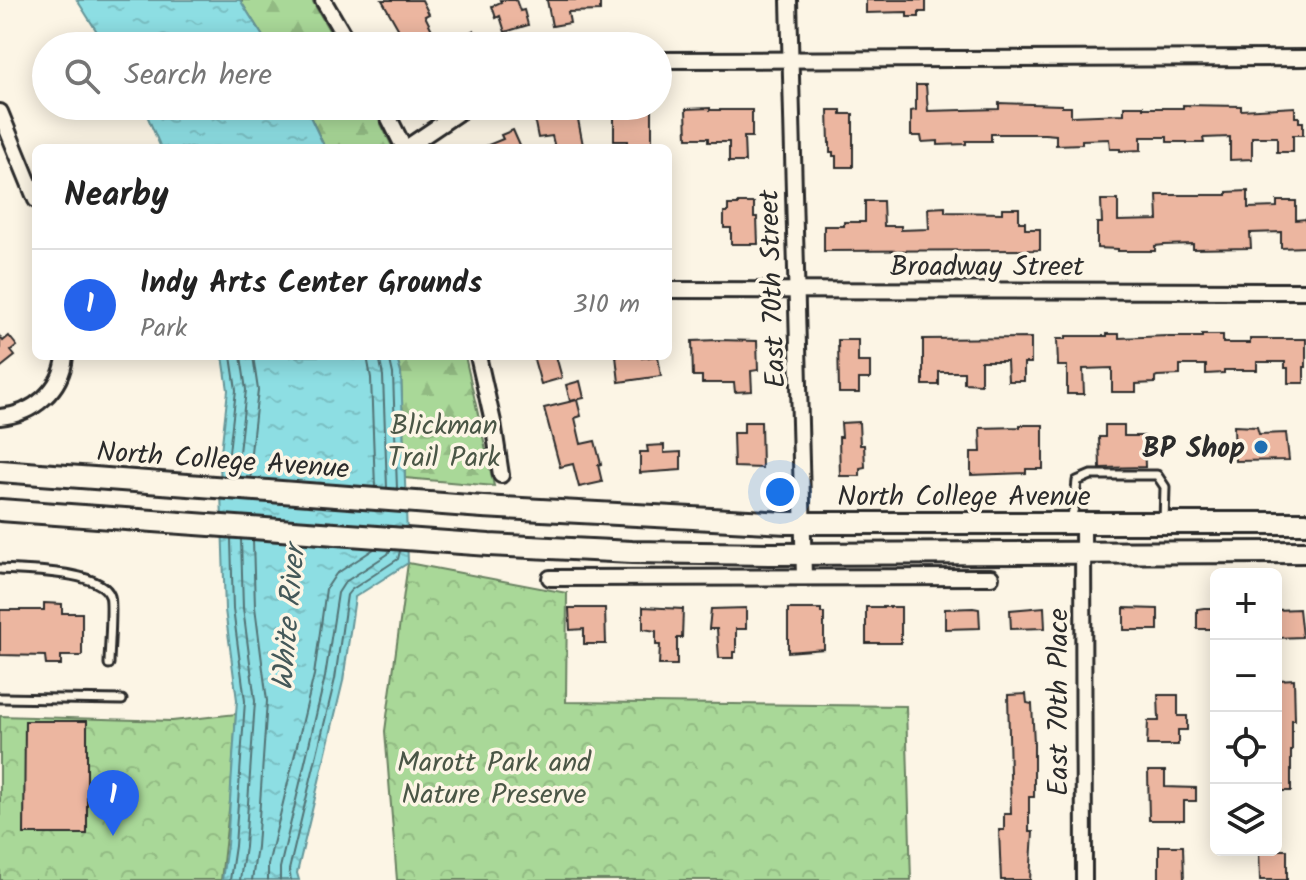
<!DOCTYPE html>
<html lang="en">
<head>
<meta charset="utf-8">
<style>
  :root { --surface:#fff; --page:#f6f6f6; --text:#222; --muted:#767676; --line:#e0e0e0; --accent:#2563eb }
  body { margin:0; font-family:Kalam,sans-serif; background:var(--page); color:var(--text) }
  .controls { position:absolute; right:24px; bottom:24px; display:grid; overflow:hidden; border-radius:12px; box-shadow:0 4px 20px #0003 }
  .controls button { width:72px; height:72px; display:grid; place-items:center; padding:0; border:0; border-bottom:2px solid var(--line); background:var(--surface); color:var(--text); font:40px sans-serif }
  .you { position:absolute; left:780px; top:492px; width:28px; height:28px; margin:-20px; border:6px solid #fff; border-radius:50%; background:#1a73e8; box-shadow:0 0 0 12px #1a73e833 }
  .badge { display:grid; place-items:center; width:52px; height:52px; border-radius:50%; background:var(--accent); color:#fff; font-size:26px; font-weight:700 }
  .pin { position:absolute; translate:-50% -66px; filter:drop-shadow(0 2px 4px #0008) }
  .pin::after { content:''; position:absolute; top:42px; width:28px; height:24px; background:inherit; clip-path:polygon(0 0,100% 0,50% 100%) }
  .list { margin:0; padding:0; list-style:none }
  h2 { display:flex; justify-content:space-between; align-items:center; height:104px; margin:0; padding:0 32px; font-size:34px }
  h2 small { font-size:26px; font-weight:400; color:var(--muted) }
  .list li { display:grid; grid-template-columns:52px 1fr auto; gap:24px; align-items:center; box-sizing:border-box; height:112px; padding:0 32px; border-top:2px solid var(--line) }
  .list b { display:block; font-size:30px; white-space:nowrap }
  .list p { margin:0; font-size:26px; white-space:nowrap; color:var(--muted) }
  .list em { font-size:26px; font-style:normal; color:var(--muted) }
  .icon { flex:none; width:44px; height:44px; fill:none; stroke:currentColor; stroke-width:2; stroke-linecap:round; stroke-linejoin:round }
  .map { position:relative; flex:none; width:1306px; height:880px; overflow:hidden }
  .search { position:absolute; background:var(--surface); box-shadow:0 4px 20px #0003; left:32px; top:32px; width:640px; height:88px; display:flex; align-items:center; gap:20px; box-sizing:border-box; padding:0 28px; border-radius:44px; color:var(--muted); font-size:30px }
  .panel { position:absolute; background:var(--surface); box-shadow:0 4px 20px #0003; left:32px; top:144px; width:640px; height:216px; border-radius:12px }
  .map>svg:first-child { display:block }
  .forest { fill:url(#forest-firs); stroke:#6a8262; stroke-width:2 }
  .park { fill:url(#park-crowns); stroke:#6a8262; stroke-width:2 }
  .water { fill:url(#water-ripples); stroke:#669699; stroke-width:2 }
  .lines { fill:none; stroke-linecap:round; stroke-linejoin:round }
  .shore { stroke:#527375; stroke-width:2 }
  .building { fill:#ecb6a0; stroke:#2b2b2b; stroke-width:2 }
  .service-casing { stroke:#2b2b2b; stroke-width:13 }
  .minor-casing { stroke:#2b2b2b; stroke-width:20 }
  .secondary-casing { stroke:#2b2b2b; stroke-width:26 }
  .service { stroke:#fcf5e5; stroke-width:7 }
  .minor { stroke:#fcf5e5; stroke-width:14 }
  .secondary { stroke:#fcf5e5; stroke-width:20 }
  .poi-dot { fill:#1f6fb2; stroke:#fcf5e5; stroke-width:3 }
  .labels { text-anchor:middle; stroke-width:7; stroke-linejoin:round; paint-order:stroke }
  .street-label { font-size:28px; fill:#2b2b2b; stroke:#fcf5e5 }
  .park-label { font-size:28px; fill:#4a5646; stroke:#fcf5e5 }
  .poi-label { font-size:28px; font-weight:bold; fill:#2b2b2b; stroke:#fcf5e5; text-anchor:end }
  .water-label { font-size:30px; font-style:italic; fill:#445859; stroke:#fcf5e5 }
</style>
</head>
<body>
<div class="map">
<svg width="1306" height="880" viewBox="0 0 1306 880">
  <defs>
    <pattern id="forest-firs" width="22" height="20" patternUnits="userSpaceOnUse" patternTransform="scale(2)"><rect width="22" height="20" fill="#a9d898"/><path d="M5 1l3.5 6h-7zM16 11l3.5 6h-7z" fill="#92ba83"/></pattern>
    <pattern id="park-crowns" width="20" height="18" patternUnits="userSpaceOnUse" patternTransform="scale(2)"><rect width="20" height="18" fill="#a9d898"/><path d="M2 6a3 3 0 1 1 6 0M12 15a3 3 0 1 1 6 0" fill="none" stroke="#92ba83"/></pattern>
    <pattern id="water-ripples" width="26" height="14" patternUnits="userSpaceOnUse" patternTransform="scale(2)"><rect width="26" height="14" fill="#8ddee3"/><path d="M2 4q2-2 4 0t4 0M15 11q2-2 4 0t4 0" fill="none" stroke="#7abfc3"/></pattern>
  </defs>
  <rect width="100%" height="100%" fill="#fcf5e5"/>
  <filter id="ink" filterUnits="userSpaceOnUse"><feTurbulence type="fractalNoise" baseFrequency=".0125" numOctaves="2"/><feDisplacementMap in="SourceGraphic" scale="16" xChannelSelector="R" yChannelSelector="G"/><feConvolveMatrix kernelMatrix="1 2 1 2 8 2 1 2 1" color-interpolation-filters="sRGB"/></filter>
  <g filter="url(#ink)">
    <!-- forest -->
    <g class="forest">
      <path d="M240 0H312L338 46H269Z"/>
      <path d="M305 106H372L393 148H325Z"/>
      <path d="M396 356H465L494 486 405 478 401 373Z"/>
    </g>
    <!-- park -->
    <g class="park">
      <path d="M408 563 567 593 566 702 906 706 911 880H397L385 731Z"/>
      <path d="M236 714 231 792 221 880H0V716L172 721Z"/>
    </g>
    <!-- water -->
    <g class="water">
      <path d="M77 0H240L269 46H106Z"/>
      <path d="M143 106H305L325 148H161Z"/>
      <path d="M223 356H396L401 373 408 563 355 597 343 681 297 873 299 880H222L227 845 237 700 225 610 220 461 228 390Z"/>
    </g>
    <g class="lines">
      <!-- shore -->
      <g class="shore">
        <path d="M367 356 371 378 375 487"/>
        <path d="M379 356 383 376 387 488"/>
        <path d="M389 356 393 374 397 489"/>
        <path d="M229 476 228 461 236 390 231 356"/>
        <path d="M239 477 238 461 246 390 241 356"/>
        <path d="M251 478 250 461 258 390 253 356"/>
        <path d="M230 880 235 846 245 701 233 609 231 539"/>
        <path d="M240 880 245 847 255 701 243 608 241 539"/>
        <path d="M252 880 257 847 267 701 255 607 253 540"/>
        <path d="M268 880V865L314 675 326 589 336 574 374 549"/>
        <path d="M280 880V868L325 677 338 593 345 582 388 554 390 550"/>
        <path d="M291 880 289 870 335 679 347 595 351 590 398 559 400 551"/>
      </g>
    </g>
    <!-- building -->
    <g class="building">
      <path d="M382 0H422L429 14 425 16 440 46H408Z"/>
      <path d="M500 0H516L520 11 524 10 528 25 505 32 500 16 496 18 492 6 501 2Z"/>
      <path d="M547 0H600V11L568 12 570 23 552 26Z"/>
      <path d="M866 0H926V12H919V17H907V12L866 13Z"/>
      <path d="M474 30 483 46H443Z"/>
      <path d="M916 85H926L928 111 999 109V103L1062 105V107H1071V116L1124 114V106H1143V108H1183V105L1241 106V110L1295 107V117H1299V122H1303V135H1293V152H1277V137H1252V159L1230 160V137L1203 138 1204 143H1187V142H1167V137H1141V150L1120 151V149H1110L1109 139 1082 140V144L1056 145V135L1045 134H991V141H966V144L938 145V141L922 142 921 136H911V111L916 110Z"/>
      <path d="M710 108V110H752V137H744L745 162H729V142H708V138H687L686 109Z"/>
      <path d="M576 109 583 145 555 148 552 136 538 138 533 113 546 110 547 115Z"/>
      <path d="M638 109H652V148H627V141H614V115L638 114Z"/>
      <path d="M828 110H841V114H853V167H836V156H833V152H830V143H829Z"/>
      <path d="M513 130 521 148H481L503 139 501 135Z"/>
      <path d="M1248 191V208L1277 207V201H1296V220L1306 219V247L1281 248V232L1250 233 1251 248 1193 249V244L1164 245 1155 246V251H1118V249L1097 248V223H1102L1101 200H1118V221L1158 220 1157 195H1227V192Z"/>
      <path d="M865 201H883L884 226H901V230L929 229 928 208 945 207V212L1002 213V208H1019V222H1025V229H1040V250L824 251V226H844V222H865Z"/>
      <path d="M738 203H754V217H757L758 244H731V228H724V212H728V205H738Z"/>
      <path d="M1107 334H1119V338L1167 336 1168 337H1202V335H1223V343H1250V339H1306V367H1304V383H1288V368H1285V362H1257V370H1224V373L1206 374V365H1180V375L1157 376 1155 377V383L1136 384V392H1112V368L1083 369 1084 394H1067V366H1058L1057 339H1066V336H1107Z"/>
      <path d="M9 336 17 346 11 351 15 356 0 368V337L3 341Z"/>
      <path d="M1031 338V363H1024V381H1008L1007 361H981V384L964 383V372H939V385H923V339Z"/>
      <path d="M718 340 757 341 758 370 751 371 752 391 735 392 734 383H702V376H693L692 341Z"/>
      <path d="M838 340H858V362H870V379H859V393H839Z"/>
      <path d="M533 356H556L562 378 541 384Z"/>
      <path d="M616 356H642V358L658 356 661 376 619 382Z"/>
      <path d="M580 381 584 398 570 401 566 385Z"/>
      <path d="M577 400 581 416 575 418 581 444 595 441 601 464 598 465 602 482 579 487 573 464 560 467 544 408Z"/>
      <path d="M744 422H761L762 468 734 467 733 433H744Z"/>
      <path d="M859 422 860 445H864L865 467 860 468V476H840L839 437H842L841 423Z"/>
      <path d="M1020 425H1043V469H1026V473L971 475V452H981L980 428 1020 427Z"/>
      <path d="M1105 425H1124V436H1144L1145 467 1100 468 1099 437H1105Z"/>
      <path d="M1234 426 1257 427 1259 434 1286 433 1289 460 1235 461Z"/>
      <path d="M664 445V453L681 452V470L640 473V452H648L647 446Z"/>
      <path d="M44 603 62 604V613H82V656H61V665H46L45 656 0 655V610H44Z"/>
      <path d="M643 607 683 609 682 638H677V665H659L660 645H656V631L643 629Z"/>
      <rect x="866" y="607" width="35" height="36"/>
      <path d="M1044 607 1045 628 1011 629 1010 610Z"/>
      <path d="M569 608H605L606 644H584V629L570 630Z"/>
      <path d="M746 608V629H736V652H733V658H719L717 629H709L711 609Z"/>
      <path d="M973 608 979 609 980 628 945 629V609Z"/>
      <path d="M1124 608 1158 609V630H1124Z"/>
      <path d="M1204 608H1216V629H1197V609Z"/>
      <path d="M788 609H821V613H824V649L788 652Z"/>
      <path d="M1299 609 1302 637 1276 638V610Z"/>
      <path d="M1294 679 1295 720H1292V750H1291V791H1276L1278 680Z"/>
      <path d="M1026 694 1027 703 1032 704 1034 743V797H1029V832H1033L1030 880H1001L999 830H1004V814H1011L1008 695Z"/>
      <path d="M1158 695H1178V716H1187V730H1178V745H1147L1148 721H1159Z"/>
      <path d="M25 721H87V834H24Z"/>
      <path d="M1148 771H1165V787L1196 788V801H1184V820H1149Z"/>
      <path d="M1159 846H1183L1184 880H1159Z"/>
      <path d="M1259 850H1287V880H1260Z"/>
    </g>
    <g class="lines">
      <!-- service casing -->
      <g class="service-casing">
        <g id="service">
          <path d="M1070 521 1074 508 1077 481 1091 475H1157L1165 487 1164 522"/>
          <path d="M0 569C25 571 101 570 110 596 113 604 109 652 109 664"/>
          <path d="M0 698 122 700"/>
        </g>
      </g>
      <!-- minor casing -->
      <g class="minor-casing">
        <g id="minor">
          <path d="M323 0 350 46"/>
          <path d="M789 0 804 577"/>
          <path d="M658 60 1306 58"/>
          <path d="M383 106 404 148"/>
          <path d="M0 112 36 200"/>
          <path d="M406 148 468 106"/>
          <path d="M668 290 1306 291"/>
          <path d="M478 356 493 422 501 475"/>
          <path d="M0 417C33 414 62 390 65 356"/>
          <path d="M1083 523 1084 880"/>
          <path d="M550 578 991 577"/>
        </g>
      </g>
      <!-- secondary casing -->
      <g class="secondary-casing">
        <g id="secondary">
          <path d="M0 471 483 507 787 523H1306"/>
          <path d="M0 510 489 545 632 552 770 554 1306 552"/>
        </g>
      </g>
      <!-- service -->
      <use href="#service" class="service"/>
      <!-- minor -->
      <use href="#minor" class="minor"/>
      <!-- secondary -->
      <use href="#secondary" class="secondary"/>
    </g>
  </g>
  <!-- markers -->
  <circle class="poi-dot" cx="1261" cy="447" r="8"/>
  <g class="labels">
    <!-- street labels -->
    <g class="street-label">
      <text x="987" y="275">Broadway Street</text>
      <text transform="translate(771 289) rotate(-92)" y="10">East 70th Street</text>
      <text transform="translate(223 459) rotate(4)" y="10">North College Avenue</text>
      <text x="964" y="505">North College Avenue</text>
      <text transform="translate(1057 702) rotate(-90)" y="10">East 70th Place</text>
    </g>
    <!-- park labels -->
    <g class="park-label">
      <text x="444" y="434">Blickman<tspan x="444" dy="32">Trail Park</tspan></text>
      <text x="494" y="771">Marott Park and<tspan x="494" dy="32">Nature Preserve</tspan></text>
    </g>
    <!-- poi labels -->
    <g class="poi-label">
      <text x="1245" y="457">BP Shop</text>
    </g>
    <!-- water labels -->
    <g class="water-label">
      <text transform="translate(288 618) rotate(-85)" y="10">White River</text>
    </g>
  </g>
</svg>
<div class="controls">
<button>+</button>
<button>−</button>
<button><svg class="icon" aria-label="locate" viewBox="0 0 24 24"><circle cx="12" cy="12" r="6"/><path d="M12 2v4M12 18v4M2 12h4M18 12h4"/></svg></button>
<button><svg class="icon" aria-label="layers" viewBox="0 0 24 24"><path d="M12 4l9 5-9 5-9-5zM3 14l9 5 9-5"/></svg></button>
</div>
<div class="you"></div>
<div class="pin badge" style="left:113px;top:836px">1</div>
<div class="search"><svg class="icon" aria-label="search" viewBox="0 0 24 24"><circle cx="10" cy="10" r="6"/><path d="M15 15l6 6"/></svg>Search here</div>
<section class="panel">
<h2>Nearby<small></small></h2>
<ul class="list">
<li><span class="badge">1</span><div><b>Indy Arts Center Grounds</b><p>Park</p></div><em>310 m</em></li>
</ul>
</section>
</div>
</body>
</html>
